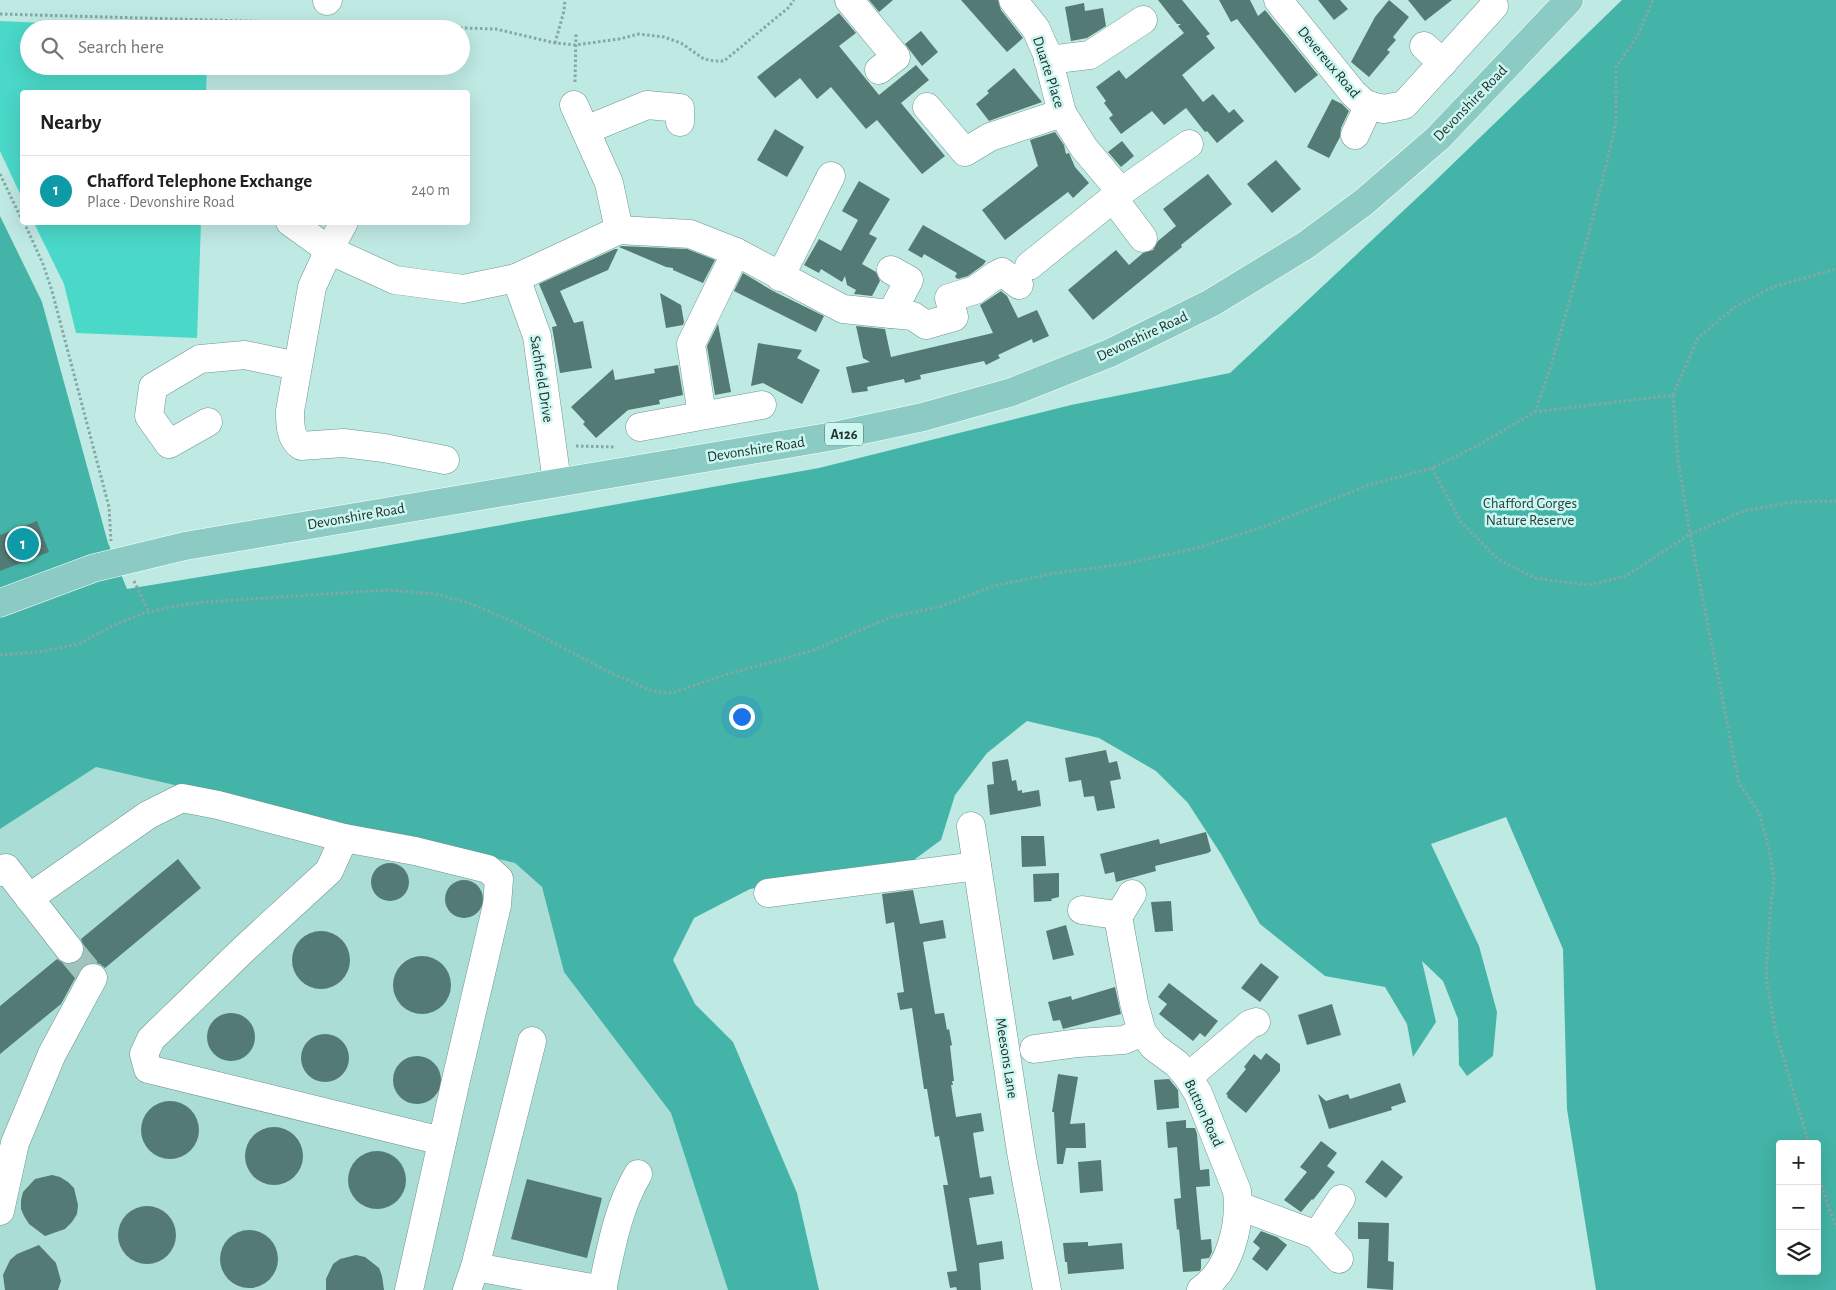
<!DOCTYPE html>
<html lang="en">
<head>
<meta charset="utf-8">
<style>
  :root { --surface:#fff; --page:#f2f2f2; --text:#202124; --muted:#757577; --line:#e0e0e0; --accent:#ea580c }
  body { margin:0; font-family:"Alegreya Sans",sans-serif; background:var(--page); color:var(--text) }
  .controls { position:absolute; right:15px; bottom:15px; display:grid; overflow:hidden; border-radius:5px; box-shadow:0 5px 20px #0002 }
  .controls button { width:45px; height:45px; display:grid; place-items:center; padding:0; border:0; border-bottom:1px solid var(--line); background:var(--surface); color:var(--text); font:25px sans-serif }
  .you { position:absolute; left:741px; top:716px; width:18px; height:18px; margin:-12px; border:4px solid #fff; border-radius:50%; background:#1a73e8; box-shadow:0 0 0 8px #1a73e833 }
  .badge { display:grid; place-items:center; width:32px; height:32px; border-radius:50%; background:var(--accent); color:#fff; font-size:16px; font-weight:700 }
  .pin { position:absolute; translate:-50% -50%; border:2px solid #fff; box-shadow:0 1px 5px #0006 }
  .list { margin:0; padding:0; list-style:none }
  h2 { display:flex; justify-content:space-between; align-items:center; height:65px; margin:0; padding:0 20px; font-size:21px }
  h2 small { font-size:16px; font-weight:400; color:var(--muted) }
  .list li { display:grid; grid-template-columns:32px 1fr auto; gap:15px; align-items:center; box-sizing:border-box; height:70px; padding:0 20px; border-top:1px solid var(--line) }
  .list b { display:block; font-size:19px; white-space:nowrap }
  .list p { margin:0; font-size:16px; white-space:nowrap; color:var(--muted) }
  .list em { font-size:16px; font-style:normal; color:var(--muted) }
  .icon { flex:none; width:28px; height:28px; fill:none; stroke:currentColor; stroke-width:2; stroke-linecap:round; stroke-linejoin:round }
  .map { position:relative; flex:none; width:1836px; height:1290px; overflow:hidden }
  .search { position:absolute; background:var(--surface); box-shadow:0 5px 20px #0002; left:20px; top:20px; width:450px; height:55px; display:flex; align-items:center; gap:12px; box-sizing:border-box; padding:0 18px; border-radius:28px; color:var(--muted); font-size:19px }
  .panel { position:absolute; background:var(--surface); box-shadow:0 5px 20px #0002; left:20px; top:90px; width:450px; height:135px; border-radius:5px }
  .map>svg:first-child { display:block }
  .built { fill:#aaddd6 }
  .green { fill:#4ad8c8 }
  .forest { fill:#43b4a7; fill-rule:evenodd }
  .building { fill:#537a75 }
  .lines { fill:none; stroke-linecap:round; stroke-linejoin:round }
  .minor-tunnel { stroke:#9fc4bf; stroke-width:28; stroke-dasharray:28 14; stroke-linecap:butt }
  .minor-casing { stroke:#6d958f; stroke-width:29 }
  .major-casing { stroke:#fff; stroke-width:29 }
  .path { stroke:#86a7a3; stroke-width:3; stroke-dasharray:2.5 2.5; stroke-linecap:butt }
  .minor { stroke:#fff; stroke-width:28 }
  .major { stroke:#8bcbc4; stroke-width:28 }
  .labels { text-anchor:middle; stroke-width:5; stroke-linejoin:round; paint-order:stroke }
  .shield { fill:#ccf7f0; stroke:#546c69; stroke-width:1 }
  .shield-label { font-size:14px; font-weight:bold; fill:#21312f }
  .street-label { font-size:15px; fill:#21312f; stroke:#ccf7f0 }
  .park-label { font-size:15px; fill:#253e3b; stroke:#ccf7f0 }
</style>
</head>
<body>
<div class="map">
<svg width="1836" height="1290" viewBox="0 0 1836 1290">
  <rect width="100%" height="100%" fill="#bfe9e3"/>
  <!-- built -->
  <path class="built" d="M96 767 515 863 542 887 564 972 671 1113 728 1290H0V829Z"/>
  <!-- green -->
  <g class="green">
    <path d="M0 21 179 29H29V66H207L206 92H22V198L0 151Z"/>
    <path d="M34 223H201L197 338 76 333 64 284Z"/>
  </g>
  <!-- forest -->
  <path class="forest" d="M1622 0H1836V1290H1596L1567 1109 1563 949 1506 817 1431 844 1479 946 1497 1012 1493 1056 1467 1076 1459 1065 1458 1019 1443 981 1422 961 1436 1022 1413 1057 1407 1024 1385 987 1325 976 1260 924 1221 854 1188 803 1156 771 1099 738 1027 721 987 753 955 795 941 840 911 862 750 889 694 918 673 960 695 1004 733 1042 797 1193 819 1290H728L671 1113 564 972 542 887 515 863 96 767 0 829V216L42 302 108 543 127 589 340 554 819 468 1071 405 1230 373 1433 183ZM1780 1144H1817V1271H1780Z"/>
  <!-- building -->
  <g class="building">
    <path d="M869 0H893L879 12Z"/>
    <path d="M961 0H998L1001 10 1023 38 1007 52Z"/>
    <path d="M1158 0H1182L1210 34 1206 36 1215 48 1182 75 1203 102 1213 94 1229 113 1234 109 1244 121 1217 143 1207 131 1205 132 1186 108 1164 125 1152 111 1121 134 1109 118 1113 115 1104 103 1106 101 1096 87 1119 70 1126 79 1184 33 1178 26 1181 24H1177Z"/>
    <path d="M1219 0H1250L1258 16 1265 10 1318 75 1295 93 1237 19 1231 22Z"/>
    <path d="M1318 0H1340L1348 9 1334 20Z"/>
    <path d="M1389 0 1409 17 1393 37 1396 40 1387 50 1390 52 1369 77 1351 62 1375 17Z"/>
    <path d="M1408 0H1452L1425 21Z"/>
    <path d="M1084 3 1085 11 1103 8 1106 26 1087 38 1071 41 1065 7Z"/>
    <path d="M839 13 856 33 839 46 879 95 916 65 929 80 901 103 945 156 922 174 877 120 866 129 831 87 817 99 800 78 775 98 757 77Z"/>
    <path d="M921 31 938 52 922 66 905 44Z"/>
    <path d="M1014 68 1042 102 989 121 976 104 989 93 987 91Z"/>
    <path d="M1332 99 1342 104 1349 111 1341 128 1340 137 1329 158 1307 147Z"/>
    <path d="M775 129 804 147 787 177 757 160Z"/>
    <path d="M1055 132 1064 145 1066 154 1069 153 1075 167 1089 183 1073 198 1068 192 1005 240 982 210 1038 166 1030 140Z"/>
    <path d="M1122 141 1134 156 1121 167 1108 152Z"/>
    <path d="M1276 160 1301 189 1272 213 1247 184Z"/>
    <path d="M1208 174 1232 204 1181 245 1182 247 1093 320 1068 290 1116 250 1129 265 1143 253 1153 250 1158 241 1176 226 1163 209Z"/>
    <path d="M859 181 890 199 869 234 877 238 862 264 876 272 880 281 872 296 854 294 856 290 847 285 845 276 842 282 821 269 819 273 804 265 819 239 841 251 858 220 842 211Z"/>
    <path d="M923 225 986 261 983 265 968 276 958 279 955 277 957 273 924 254 922 258 908 250Z"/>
    <path d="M622 246 687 249 715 260 703 283 673 270V268L666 267 619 247Z"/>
    <path d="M615 249H618L608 270 560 291 574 323 583 321 592 368 560 373 552 327 557 326 539 284Z"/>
    <path d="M743 273 773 291 824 316 816 332 734 291Z"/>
    <path d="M1001 291 1007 296 1018 318 1037 310 1049 336 1033 343 1032 339 998 355 1000 358 986 365 984 361 920 375 921 379 905 383 904 379 867 387 868 391 852 393 846 367 870 362 863 358 856 326 885 329 891 357 993 333 980 305Z"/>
    <path d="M660 293 681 305 684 322 683 325 666 328Z"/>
    <path d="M718 324 731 392 715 395 707 346Z"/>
    <path d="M758 343 802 350 797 358 820 370 802 404 763 383 751 386Z"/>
    <path d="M678 365 683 395 659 400 660 404 628 410 596 438 583 424 585 422 571 407 613 369 615 380 655 373 654 369Z"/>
    <path d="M37 521 49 552 0 571V535Z"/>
    <path d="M1106 750 1109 763 1117 761 1121 779 1110 781 1115 808 1097 811 1094 796 1084 797 1081 780 1069 782 1065 758Z"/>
    <path d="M1008 759 1012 781 1016 780 1018 791 1022 790V793L1039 790 1041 806 990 815 987 785 994 784 992 762Z"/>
    <path d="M1206 832 1211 851 1208 853 1155 866 1156 871 1116 882 1114 872 1105 874 1100 854 1159 839 1160 844Z"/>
    <path d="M1021 836H1044L1046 866 1022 867Z"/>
    <path d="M178 859 201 888 105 968 100 964 93 962 84 965 79 971 61 1004 0 1054V1006L57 959 63 963 71 964 79 961 83 955 84 947 81 939Z"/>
    <circle cx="390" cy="882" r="19"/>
    <path d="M1059 873V897L1051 899 1052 901 1034 902 1033 874Z"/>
    <circle cx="464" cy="899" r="19"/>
    <path d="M913 890 920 924 943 920 946 938 923 942 935 1014 944 1013 947 1030 949 1029 952 1045 950 1046 954 1081H952L953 1085H951L956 1117 981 1113 984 1131 973 1133 980 1178 991 1176 994 1194 969 1198 977 1245 1002 1241 1004 1259 979 1263 981 1290H957L956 1287 950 1288 947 1272 957 1271 943 1185H948L939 1136 935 1137 927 1089H924L912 1008 900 1010 897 993 904 992 894 922 886 924 882 894Z"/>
    <path d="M1171 901 1173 931 1155 932 1151 902Z"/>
    <path d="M1066 925 1074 955 1053 960 1046 931Z"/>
    <circle cx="321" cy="960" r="29"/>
    <circle cx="422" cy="985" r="29"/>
    <path d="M1261 963 1279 977 1260 1002 1241 988Z"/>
    <path d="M1169 983 1218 1021 1205 1037 1200 1033 1193 1041 1159 1014 1167 1004 1158 997Z"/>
    <path d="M1115 987 1121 1014 1063 1029 1060 1020 1053 1021 1048 1002 1071 996 1072 1000Z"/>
    <path d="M1332 1004 1341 1035 1307 1045 1298 1015Z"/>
    <circle cx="231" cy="1037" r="24"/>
    <circle cx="325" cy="1058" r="24"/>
    <path d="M1266 1053 1280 1064V1071L1246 1113 1227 1097 1228 1096 1226 1094 1246 1069 1244 1067 1254 1054 1261 1060Z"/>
    <circle cx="417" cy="1080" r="24"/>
    <path d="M1058 1074 1078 1077 1070 1124 1085 1123 1086 1148H1066L1063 1164H1057L1054 1112H1052Z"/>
    <path d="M1169 1079 1178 1090 1179 1108 1157 1110 1154 1080Z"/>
    <path d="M1400 1083 1406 1102 1391 1107 1392 1110 1329 1129 1318 1094 1326 1101 1348 1094 1350 1099Z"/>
    <circle cx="170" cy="1130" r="29"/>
    <path d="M1186 1120V1128H1195L1197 1134 1200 1170 1209 1169 1210 1186 1196 1187 1201 1240 1211 1239 1212 1252 1209 1258 1201 1259V1268L1200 1271 1183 1272 1179 1229 1177 1230 1174 1199 1181 1198 1177 1147 1168 1148 1166 1122Z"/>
    <circle cx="274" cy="1156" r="29"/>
    <path d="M1321 1141 1337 1153 1327 1166 1335 1172 1313 1200 1312 1199 1301 1212 1284 1200 1307 1172 1300 1167Z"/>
    <circle cx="377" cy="1180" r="29"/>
    <path d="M1101 1160 1103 1191 1080 1193 1078 1162Z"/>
    <path d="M1382 1160 1403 1177 1386 1198 1365 1182Z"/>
    <path d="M52 1175 60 1177 68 1182 74 1188 78 1205 77 1214 72 1222 65 1229 45 1236 29 1224 24 1216 21 1209V1200L23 1192 35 1179Z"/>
    <path d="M527 1179 602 1198 587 1258 511 1239Z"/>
    <circle cx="147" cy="1235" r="29"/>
    <path d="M1358 1222 1389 1223 1388 1261 1394 1262 1393 1290 1367 1288 1369 1239H1358Z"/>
    <circle cx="249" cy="1259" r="29"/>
    <path d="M1261 1231 1277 1237 1287 1245 1267 1271 1252 1259 1260 1248 1253 1242Z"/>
    <path d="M1088 1242V1246L1122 1243 1124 1269 1068 1274 1067 1262H1065L1063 1243Z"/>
    <path d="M39 1245 56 1263 61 1281 58 1290H5L3 1275 10 1260 17 1254Z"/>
    <path d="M356 1255 365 1257 379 1268 382 1276 384 1290H326V1279L333 1264 340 1259Z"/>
  </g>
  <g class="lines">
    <!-- minor-tunnel -->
    <path class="minor-tunnel" d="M69 949 93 978"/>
    <!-- minor casing -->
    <g class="minor-casing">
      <g id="minor">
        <path d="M849 0 896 57 879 70"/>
        <path d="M1013 0 1036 29 1047 54 1062 113 1084 148 1121 192"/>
        <path d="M1278 0 1353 93 1366 105 1384 109 1404 105 1494 6"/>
        <path d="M327 1 328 0"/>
        <path d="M1424 46 1443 63"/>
        <path d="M1048 60 1090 55 1143 20"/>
        <path d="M574 105 609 183 619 230"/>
        <path d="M927 107 965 152 990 137 1062 113"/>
        <path d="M586 130 647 105 680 108V122"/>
        <path d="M1355 135 1369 105"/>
        <path d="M1113 198 1143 238"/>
        <path d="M290 222 329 250 344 222"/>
        <path d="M1029 266 1121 192 1189 144"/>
        <path d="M780 277 831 176"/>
        <path d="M891 314 913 316 926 325 954 317 949 298 975 290 996 275 1002 272 1019 285"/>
        <path d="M702 415 691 344 736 252"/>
        <path d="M208 422 169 444 149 416 153 387 200 359 245 355 297 366"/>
        <path d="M640 427 762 405"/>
        <path d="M445 460 384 448 343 443 301 446C290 438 290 424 290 411L312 287 329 250 395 280 463 289 516 278"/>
        <path d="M557 482 537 336 516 278 619 230 690 234 736 252 843 309 891 314 909 280 891 270"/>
        <path d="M971 826 1021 1152 1047 1290"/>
        <path d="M344 838 329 871 244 949 151 1039 144 1054 148 1069 442 1141"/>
        <path d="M0 872 6 868 69 949"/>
        <path d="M768 893 977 866"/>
        <path d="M29 898 148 815 182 798 218 805 344 838 415 851 488 869 499 879 497 905 456 1080 409 1290"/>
        <path d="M1082 910 1109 914 1118 917 1132 894"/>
        <path d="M1118 917 1134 1003 1142 1032 1154 1047 1177 1064 1188 1077 1198 1093 1237 1191C1241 1225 1230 1270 1201 1290"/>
        <path d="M1034 1049 1078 1043 1124 1040 1142 1032"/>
        <path d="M1188 1077 1250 1024 1256 1022"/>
        <path d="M1239 1206 1317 1235"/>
        <path d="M0 1211 15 1143 52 1054 93 978"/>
        <path d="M1339 1259 1317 1235 1341 1199"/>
        <path d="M475 1267 532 1041"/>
        <path d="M467 1290 475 1267 603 1290"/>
        <path d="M602 1290C611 1249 617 1210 638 1174"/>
      </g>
    </g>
    <!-- major casing -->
    <g class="major-casing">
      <path id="major" d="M0 603 94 568 185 546 834 436 923 417 1012 392 1110 353 1211 303 1306 245 1364 202 1438 138 1569 0"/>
    </g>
    <!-- path -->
    <g class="path">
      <path d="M0 14 317 23"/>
      <path d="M335 24 496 29 555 43 575 45 619 39 639 34 664 37 681 43 704 59 714 61H724L788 8 794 0"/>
      <path d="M555 43 564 11 565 0"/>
      <path d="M575 82 576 34"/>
      <path d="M0 174 22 220"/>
      <path d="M24 222 43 264 52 291 109 507 111 541"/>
      <path d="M1673 395 1698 338 1735 307 1773 287 1836 269"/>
      <path d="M1535 412 1550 369 1588 236 1604 174 1616 123V67L1637 37 1653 0"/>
      <path d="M576 446 615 447"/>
      <path d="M1432 468 1461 522 1498 559 1535 578 1589 585 1626 576 1690 534 1739 783 1759 813 1769 848 1774 877 1770 915 1766 976 1776 1033 1809 1144"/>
      <path d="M134 581 149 612"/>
      <path d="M0 655 39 652 79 644 110 627 141 614 171 607 204 602 388 590 435 594 469 603 514 622 609 672 652 691 672 693 728 674 811 651 891 617 939 607 993 586 1056 573 1124 564 1197 548 1266 526 1369 485 1432 468 1477 446 1535 412 1673 395 1678 459 1690 534 1744 511 1793 502 1836 501"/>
      <path d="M1817 1171 1829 1209 1836 1225"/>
    </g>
    <!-- minor -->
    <use href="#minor" class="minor"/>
    <!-- major -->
    <use href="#major" class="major"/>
  </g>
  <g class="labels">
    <!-- shield labels -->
    <rect class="shield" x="825" y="422.5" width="38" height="23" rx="4"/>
    <g class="shield-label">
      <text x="844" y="439">A126</text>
    </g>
    <!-- street labels -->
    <g class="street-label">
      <text transform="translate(1329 62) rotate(50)" y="5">Devereux Road</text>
      <text transform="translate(1049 72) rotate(72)" y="5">Duarte Place</text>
      <text transform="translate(1470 103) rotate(-46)" y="5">Devonshire Road</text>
      <text transform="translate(1142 336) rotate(-25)" y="5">Devonshire Road</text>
      <text transform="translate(542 379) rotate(81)" y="5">Sachfield Drive</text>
      <text transform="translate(756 449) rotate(-9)" y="5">Devonshire Road</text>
      <text transform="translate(356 516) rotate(-10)" y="5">Devonshire Road</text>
      <text transform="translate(1007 1058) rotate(81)" y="5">Meesons Lane</text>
      <text transform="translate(1204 1113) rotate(65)" y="5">Button Road</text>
    </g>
    <!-- park labels -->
    <g class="park-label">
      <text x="1530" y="508">Chafford Gorges<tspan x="1530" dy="17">Nature Reserve</tspan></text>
    </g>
  </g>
</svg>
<div class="controls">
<button>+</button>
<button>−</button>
<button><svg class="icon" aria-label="layers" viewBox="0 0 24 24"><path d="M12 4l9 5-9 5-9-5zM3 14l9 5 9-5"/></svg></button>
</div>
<div class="you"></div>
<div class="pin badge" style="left:23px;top:544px;background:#0f9aa8">1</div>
<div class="search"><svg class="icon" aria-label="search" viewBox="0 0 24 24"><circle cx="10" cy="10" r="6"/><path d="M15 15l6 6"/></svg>Search here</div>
<section class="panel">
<h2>Nearby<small></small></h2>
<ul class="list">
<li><span class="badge" style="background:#0f9aa8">1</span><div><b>Chafford Telephone Exchange</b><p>Place · Devonshire Road</p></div><em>240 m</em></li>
</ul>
</section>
</div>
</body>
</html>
